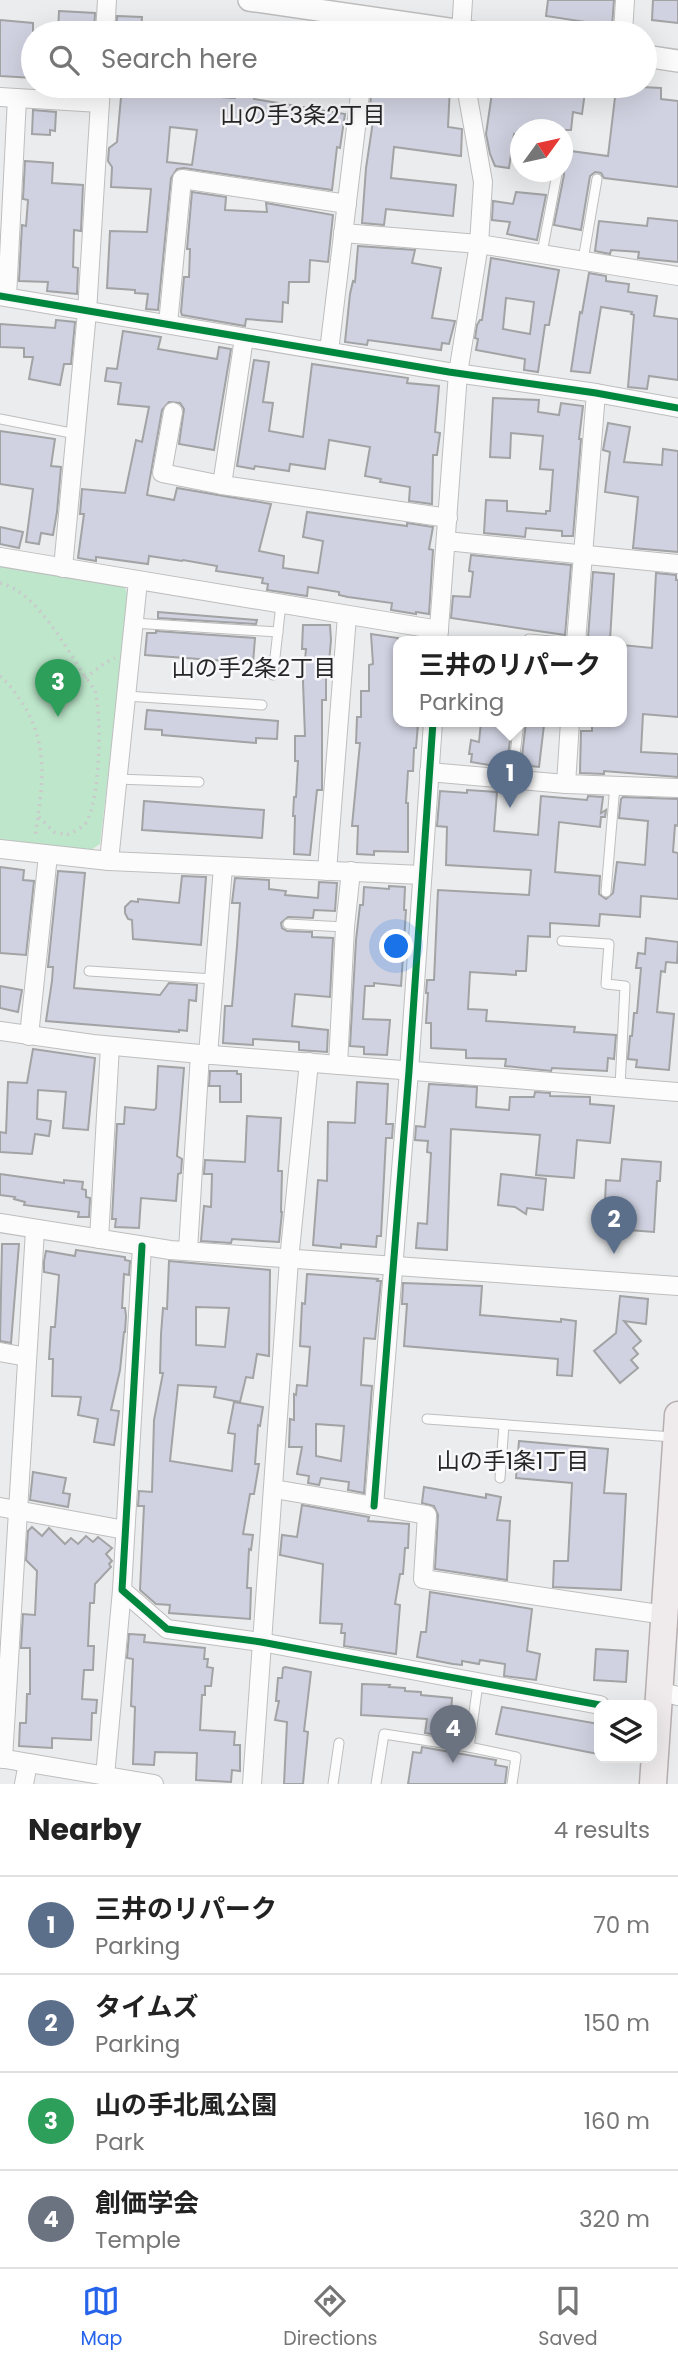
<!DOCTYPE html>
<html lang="en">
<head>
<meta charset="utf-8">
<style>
  :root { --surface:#fff; --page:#f6f6f6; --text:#222; --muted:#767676; --line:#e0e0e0; --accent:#2563eb }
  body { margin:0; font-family:Poppins,"Noto Sans JP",sans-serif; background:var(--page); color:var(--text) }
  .controls { position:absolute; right:21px; bottom:21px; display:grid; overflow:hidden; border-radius:14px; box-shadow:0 7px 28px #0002 }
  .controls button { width:63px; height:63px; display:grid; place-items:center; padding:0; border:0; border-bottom:2px solid var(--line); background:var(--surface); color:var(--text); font:35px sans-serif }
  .compass { position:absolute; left:510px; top:119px; width:63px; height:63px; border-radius:50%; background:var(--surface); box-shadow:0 7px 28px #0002; rotate:57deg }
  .you { position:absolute; left:397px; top:947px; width:24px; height:24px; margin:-18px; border:5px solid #fff; border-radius:50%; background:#1a73e8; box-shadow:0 0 0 10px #1a73e833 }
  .badge { display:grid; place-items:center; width:46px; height:46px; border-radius:50%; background:var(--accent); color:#fff; font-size:23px; font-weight:700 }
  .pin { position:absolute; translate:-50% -58px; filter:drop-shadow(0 2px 4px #0008) }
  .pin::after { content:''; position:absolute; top:37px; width:24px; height:21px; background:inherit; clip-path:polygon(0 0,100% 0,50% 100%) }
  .popup { position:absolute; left:393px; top:636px; width:234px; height:91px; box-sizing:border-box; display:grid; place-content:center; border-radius:14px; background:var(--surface); filter:drop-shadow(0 2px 5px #0005); font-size:23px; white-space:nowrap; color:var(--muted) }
  .popup b { font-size:26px; color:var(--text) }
  .popup::after { content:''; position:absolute; left:50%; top:100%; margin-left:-14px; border:14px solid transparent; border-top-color:var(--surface) }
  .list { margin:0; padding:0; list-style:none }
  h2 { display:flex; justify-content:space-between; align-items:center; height:91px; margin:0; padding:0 28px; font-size:30px }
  h2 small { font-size:23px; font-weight:400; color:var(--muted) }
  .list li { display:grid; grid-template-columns:46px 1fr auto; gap:21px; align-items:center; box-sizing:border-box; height:98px; padding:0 28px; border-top:2px solid var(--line) }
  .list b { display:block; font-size:26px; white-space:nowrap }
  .list p { margin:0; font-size:23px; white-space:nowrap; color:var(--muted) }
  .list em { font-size:23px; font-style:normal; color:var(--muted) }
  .icon { flex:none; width:38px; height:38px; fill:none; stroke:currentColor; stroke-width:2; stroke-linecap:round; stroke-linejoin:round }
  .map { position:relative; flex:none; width:678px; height:1784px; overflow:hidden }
  .search { position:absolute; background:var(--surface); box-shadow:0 7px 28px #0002; left:21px; right:21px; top:21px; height:77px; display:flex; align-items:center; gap:18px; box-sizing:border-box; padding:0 24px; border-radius:38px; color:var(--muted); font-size:26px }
  .sheet { height:483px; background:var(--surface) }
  nav { display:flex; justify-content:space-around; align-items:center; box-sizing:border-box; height:98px; border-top:2px solid var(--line); background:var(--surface); font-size:19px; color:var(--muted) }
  nav a { display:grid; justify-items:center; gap:4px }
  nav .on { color:var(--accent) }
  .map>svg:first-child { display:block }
  .green { fill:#bde6ca }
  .building { fill:#d0d2e1; stroke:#a2a3a4; stroke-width:2; fill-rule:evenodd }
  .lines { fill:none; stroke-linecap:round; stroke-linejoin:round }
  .service-casing { stroke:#bebebf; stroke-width:11 }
  .minor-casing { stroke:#bebebf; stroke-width:20 }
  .tertiary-casing { stroke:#bebebf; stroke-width:24 }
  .primary-casing { stroke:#b7aeb0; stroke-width:29 }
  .path { stroke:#cacacc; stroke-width:3.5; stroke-dasharray:2 5; stroke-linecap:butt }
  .service { stroke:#fcfcfc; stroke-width:9 }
  .minor { stroke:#fcfcfc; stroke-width:18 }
  .tertiary { stroke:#fcfcfc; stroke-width:21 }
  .primary { stroke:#efebec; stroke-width:26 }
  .cycleway-casing { stroke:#f8f8fb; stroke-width:11 }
  .cycleway { stroke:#00873e; stroke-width:7 }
  .labels { text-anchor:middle; stroke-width:5; stroke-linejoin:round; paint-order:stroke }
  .neighbourhood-label { font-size:23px; fill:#262627; stroke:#f8f8fb }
</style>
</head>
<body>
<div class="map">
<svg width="678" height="1784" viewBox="0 0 678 1784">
  <rect width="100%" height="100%" fill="#ebeced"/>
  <!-- green -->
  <path class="green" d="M0 565 124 587 129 595 100 844 89 851 0 839Z"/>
  <!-- building -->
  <g class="building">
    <path d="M548 0H614L612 26 546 16Z"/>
    <path d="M653 0H678V23L652 20Z"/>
    <path d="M59 11 95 13 94 33 58 32Z"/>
    <path d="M117 16 142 17 141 33H116Z"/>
    <path d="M0 20 33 23V78L0 76Z"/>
    <path d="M122 86 186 88 187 86 201 88 200 95 231 98H235L236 86H255L254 99 345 114 340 148 337 147 332 190 184 168 177 169 171 178 158 310 146 309 148 294 135 293V290L107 288 110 231 147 232 151 189 111 187 112 167 108 161 109 148 117 142ZM170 127 197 130 192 165 167 162Z"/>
    <path d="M372 86H450L448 127 462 129 461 156 394 147 391 178 456 185 453 216 386 209 384 225 362 223 366 168 375 108 370 107Z"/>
    <path d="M493 86H577L576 91 585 92 582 114 573 112 571 130H521V135L514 134 509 168 495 166 490 154 486 134Z"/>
    <path d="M621 86 661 88V99L678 101V187L604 178 601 173 595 172 590 176 581 230 554 225 564 175 563 150 608 156 616 89H620Z"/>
    <path d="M33 110 56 112 55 131 50 130V135L32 134Z"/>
    <path d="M25 161 53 163 52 183 83 185 81 231 74 230 73 267 78 268 77 294 47 291 48 282 19 281 22 225 26 226 28 200 23 199Z"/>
    <path d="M192 192 226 197 225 210 267 212 266 203 333 215 328 262 310 260 309 282H289L288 303 283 302 282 322 246 319 245 326 182 315 181 312 184 277H189L190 249H187Z"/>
    <path d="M516 192 546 195 537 240 507 234 510 222 492 220 493 201 513 204Z"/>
    <path d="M648 218 678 221V262L638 258 639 252 611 250 610 254 595 251 599 221 647 226Z"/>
    <path d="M358 246 415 250 412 263 441 268 432 318 455 321 449 344 442 343 441 350 368 340 367 345 345 342 350 294 353 281 355 282Z"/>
    <path d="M491 258 559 270 549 325H545L538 372 524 370 525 359 476 350 478 339 475 338 477 325 480 320H482ZM506 298 534 302 530 334 503 329Z"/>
    <path d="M589 273 606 276V281L629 284 628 292 657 296 654 316 678 319V380L649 376 647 389 628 387 634 315 631 314 632 312 601 307 590 373 571 371 580 312 582 313Z"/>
    <path d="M56 320 75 322 71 364H64L60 385 29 379 33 357H24V348L0 347V324L55 328Z"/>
    <path d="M123 331 161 337 158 349 217 359 219 347 231 349 214 450 179 444 184 409 180 403 169 402 162 410 147 495 174 500 177 488 271 504 259 551 284 556 283 568 318 573 323 541 303 537 307 512 407 526V523L433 527 429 549 433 550 429 614 416 612V614L391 610 392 603 348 597 339 595V592L308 587 307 596 267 590 268 584 262 583 263 578 216 571 217 566 183 560 182 561 149 556 148 564 96 557V561L78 558 84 514H80L82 489 125 493 136 440 142 442 149 407 118 404 121 383 105 381 107 368 117 369Z"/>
    <path d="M254 360 269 362 263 402 273 403 269 431 303 437 312 364 408 378 407 383 439 386 435 432 440 433 437 455H433L432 504 409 501 410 487 380 482 381 479 365 476 370 447 329 440 325 469 290 464 289 471 255 466 254 469 237 466Z"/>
    <path d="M493 398 539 400 538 412 559 415 561 403 583 406 579 439H581L573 536H562V531L526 528 525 537 484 533 486 500 507 501V511L546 514V511H550L553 470 540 469 543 436 511 433 510 458 490 457Z"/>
    <path d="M608 423 630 427 624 462 662 465 663 449 678 451V552L633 548 638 497 605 492 610 452 603 450Z"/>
    <path d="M0 431 55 439 51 466 61 467 57 512 53 535 41 533 39 544 26 542 33 489 0 484Z"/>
    <path d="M0 527 23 532 19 548 0 544Z"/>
    <path d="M471 555 571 565 565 635 451 618 453 596 470 597 473 572 469 571Z"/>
    <path d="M593 572 614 574 610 640 588 638Z"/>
    <path d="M656 573 676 575V580H678V717L643 714 641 752 678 754V777L604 771V774L580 773 581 731H592V722H622V645L652 648Z"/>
    <path d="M158 612 257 620 256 624 158 618Z"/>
    <path d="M303 625H330L331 640 328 674 326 673V700H322V790H317L310 855 294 854 295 816H293L294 797H296L298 761H295V736H305L303 682 306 649H302Z"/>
    <path d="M156 631 255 638 253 663 145 655 147 633H156Z"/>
    <path d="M371 634 398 638V723L418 724 416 748H414L413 771H408L406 803H408V852L374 851V855L357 854 358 826H352L360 743H356L357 717H361V691H369V665L373 664Z"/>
    <path d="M147 710 278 721 277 739 256 738V743L162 735V730L145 729Z"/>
    <path d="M481 722 512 725 507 763H501V767L471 762 472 754H469L471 740 479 742Z"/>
    <path d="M526 722 544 725 539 767 521 765Z"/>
    <path d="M467 790 497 792 494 831 538 835 541 796 587 800 588 796 603 797 601 813 606 810 605 817H601L600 827 559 822 555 872 600 876 599 894 606 899 613 893 617 862 645 865 648 821 619 818 621 799 623 797 678 799V826L675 825 673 852 678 853V899L641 896 640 917 600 914 599 926 550 923V937L528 936 526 971H516V975L470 972 468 1009 487 1010 486 1021 575 1027 574 1032 616 1035 614 1059 608 1058 607 1071 552 1068 551 1071 505 1066 506 1059 466 1058V1050L431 1048V1023H426L428 993H426L427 980H434L438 890 529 895 531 870 446 865 447 827 437 826 440 791 467 793Z"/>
    <path d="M144 801 264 810 262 838 142 830Z"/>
    <path d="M0 867 24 870 23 880 34 881 26 955 0 953Z"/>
    <path d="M58 871 85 873 74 988 160 995 169 983 197 985 196 1001 189 1000 187 1031 179 1030V1032L46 1021 52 981 53 967H48Z"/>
    <path d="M182 876 206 877 201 945 133 939 132 920 128 919 125 913V907L131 901 138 902V899L179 903Z"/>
    <path d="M235 878 269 880V889L286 891 285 895 318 898 319 882 337 883 335 911 314 910 313 918 288 917 281 923 282 928 287 931 312 932V937L333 938 330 997 295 994 292 1026 328 1030 327 1052 299 1050V1042L253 1039V1045L223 1043 225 1006H232L237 946 240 903H232Z"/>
    <path d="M389 886 405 887 404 910H406L401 986 374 983V986H365L363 1019 390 1020 387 1055 364 1054V1047L350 1046 356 940 360 905H363L364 887 389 889Z"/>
    <path d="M646 938 678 942 677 963 666 962 665 972 661 971 657 1012 674 1014 669 1070 636 1067 637 1060 628 1059 630 1036H632L634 1013H637L641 968H636L638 953 645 954Z"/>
    <path d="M0 986 22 990 18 1012 0 1008Z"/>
    <path d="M33 1049 95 1058 88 1130 63 1128 66 1092 38 1090 37 1119 51 1121 49 1136 35 1134 32 1154 0 1152V1132L6 1133 8 1082 27 1083Z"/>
    <path d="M158 1066 184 1068 177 1156 182 1159 181 1173 178 1174 176 1201 141 1198 139 1228 115 1227 116 1219H112L117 1124H124L125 1107 154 1110 156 1108Z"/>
    <path d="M210 1071H237V1074H241V1102H220V1086H209Z"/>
    <path d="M357 1082 388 1084 386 1124H393L392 1138H386L381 1236H377L376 1247 341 1244V1248L313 1245 318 1180 327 1181 328 1122 355 1123Z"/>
    <path d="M429 1084 477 1087 476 1107 509 1110 510 1097H534L535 1092 550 1093V1096L590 1097V1104L614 1106 610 1143 577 1140 574 1178 536 1175 540 1135 451 1129 447 1250 416 1248 418 1223 427 1224 431 1153 427 1152 428 1141 415 1140 416 1126 425 1127Z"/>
    <path d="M247 1116 281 1118 278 1171H282L281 1212H282L279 1242 232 1239 231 1243 201 1241 204 1206 211 1207 212 1174H204L205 1160 245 1162Z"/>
    <path d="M622 1159 661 1162 660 1181H657L654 1232 615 1229 617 1202 605 1201 606 1180 620 1181Z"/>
    <path d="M0 1174 64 1183V1180L83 1182 82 1189 86 1190V1197L90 1198 89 1217H78L79 1212 24 1205 25 1202 14 1199 15 1197 0 1195Z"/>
    <path d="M501 1174 546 1179 543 1210 527 1208 526 1214 515 1207 498 1205Z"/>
    <path d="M2 1244H19L11 1343 0 1341Z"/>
    <path d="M76 1250 125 1257V1260L130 1261 129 1275 124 1274 122 1308H125L126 1316 125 1332H124L120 1370 111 1410 119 1411 114 1445 94 1442 98 1419 78 1415 81 1397 52 1396 53 1359H49L51 1327H55L59 1275 44 1272V1261L46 1251 75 1256Z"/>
    <path d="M169 1261 270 1270 269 1356 257 1354 253 1378 246 1377 240 1402 214 1397 216 1387 178 1385 170 1461 232 1471 235 1434 228 1433 234 1402 263 1407 260 1426 258 1425 255 1464H259L254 1494H250L243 1534 253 1535 251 1550 249 1549 247 1588H251L250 1619 169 1613 170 1605 156 1604 140 1590 144 1506H138L139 1491 152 1492 154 1420 163 1373H160L161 1334 163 1308 167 1309ZM196 1307 229 1308 225 1347 196 1345Z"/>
    <path d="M307 1274 378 1279 377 1281H381L375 1339 364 1338 361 1385 372 1386 364 1493 348 1490 349 1482 321 1478 319 1485 308 1483 309 1476 297 1474 302 1447H289L290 1419 294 1420V1394L296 1395 297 1385 307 1386 310 1347 300 1346 302 1303 305 1304ZM316 1424 344 1426 341 1461 316 1456Z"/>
    <path d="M403 1283 482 1286 480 1315 561 1322V1319L576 1321 572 1376 557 1375 558 1359 404 1346 407 1304H402Z"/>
    <path d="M620 1296 648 1299 646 1324 624 1321 641 1341 633 1348 638 1354 631 1360 638 1368 620 1383 594 1351 616 1333Z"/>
    <path d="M519 1441 608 1449 604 1493 626 1494 621 1590 553 1587 554 1561H568L572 1483 516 1478Z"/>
    <path d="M33 1472 66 1478 63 1493 70 1494 68 1507 30 1500Z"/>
    <path d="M424 1487 486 1498V1494L501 1497 497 1520 510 1521 507 1580 435 1569 438 1515 434 1506 422 1503Z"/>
    <path d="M302 1505 369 1517 368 1521 409 1524 408 1548H405L403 1574H400L395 1604 400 1605 396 1654 344 1646 345 1633H341L342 1624 320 1623 323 1564 280 1555 282 1535 297 1537Z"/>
    <path d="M32 1527 42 1536 49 1528 65 1544 71 1538 78 1544 86 1536 93 1542 98 1537 112 1548 106 1554 112 1561 109 1564 111 1567 95 1584 94 1603H90L88 1646H94L93 1670H84L82 1699 97 1700 96 1713H92L91 1740 52 1738V1748L19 1746 20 1723H26L27 1694H30V1648H21L23 1614 35 1615 37 1571 26 1560 28 1531Z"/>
    <path d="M430 1592 532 1609 527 1651 540 1654 536 1680 504 1676 505 1664 480 1660 479 1664 462 1661V1665L453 1664 417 1657 421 1632H426Z"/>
    <path d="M129 1634 145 1635 144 1642 205 1648 204 1659H208L207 1667 213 1668 211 1686H205V1695H202L200 1730 235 1732 234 1745H240V1771L232 1770 231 1782 196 1780 197 1753 155 1752 154 1765 133 1764 135 1707 131 1706 133 1659 127 1658Z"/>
    <path d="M596 1649 628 1651 626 1682 594 1680Z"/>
    <path d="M285 1667 311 1672 304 1731 308 1732 303 1784H284L287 1722 275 1720 279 1701H276L278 1678H282L283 1668Z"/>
    <path d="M362 1684 390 1685 389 1687 405 1688V1691L421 1692V1695L452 1698 450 1727H446L444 1736 425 1733 427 1719 361 1715Z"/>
    <path d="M502 1707 599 1724 598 1754 496 1734Z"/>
    <path d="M422 1747 496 1760 495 1765 507 1767 505 1784H408L413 1752 421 1753Z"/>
  </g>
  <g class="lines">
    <!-- service casing -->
    <g class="service-casing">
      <g id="service">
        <path d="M542 253 557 174"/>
        <path d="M583 260 597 179"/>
        <path d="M0 419 76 434"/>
        <path d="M133 623 278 632"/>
        <path d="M528 642 529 639 563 642"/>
        <path d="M273 675 281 604"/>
        <path d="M126 696 262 705"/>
        <path d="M117 779 199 782"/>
        <path d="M512 779 519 722"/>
        <path d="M606 892 615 785"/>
        <path d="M288 924 345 927"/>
        <path d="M562 941 609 944 606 984 625 986 620 1087"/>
        <path d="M89 971 214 979"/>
        <path d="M427 1419 673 1437"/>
        <path d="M500 1478 504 1425"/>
        <path d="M469 1747 516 1757 512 1784"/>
        <path d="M333 1784 339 1743"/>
        <path d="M376 1784 384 1734 469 1747 478 1684"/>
      </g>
    </g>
    <!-- minor casing -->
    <g class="minor-casing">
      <g id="minor">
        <path d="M105 33 107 0"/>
        <path d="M461 33 463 0"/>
        <path d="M623 33 625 0"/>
        <path d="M0 97 100 103"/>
        <path d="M343 233 479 244 678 276"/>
        <path d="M0 296 449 372 596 393 678 408"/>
        <path d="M7 297 17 98"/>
        <path d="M168 324 182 179 347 204"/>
        <path d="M244 338 222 485 448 518"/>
        <path d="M329 351 361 86"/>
        <path d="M173 412 162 473 222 485"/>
        <path d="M446 541 678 564"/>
        <path d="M0 557 439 630"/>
        <path d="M63 568 87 312 101 86"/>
        <path d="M438 642 458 373 479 244 483 182 466 86"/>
        <path d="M576 642 596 393"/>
        <path d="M429 772 566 784 678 788"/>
        <path d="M566 784 570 722"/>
        <path d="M0 849 109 861 422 875"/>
        <path d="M109 861 138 581"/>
        <path d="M327 871 347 616"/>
        <path d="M0 1031 93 1044 200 1054 678 1092"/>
        <path d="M29 1036 48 855"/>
        <path d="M208 1055 223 867"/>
        <path d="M338 1065 345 927 351 871"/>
        <path d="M0 1223 170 1250 678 1286"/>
        <path d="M99 1239 110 1046"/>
        <path d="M142 1246 122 1590 167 1629 261 1642 600 1705"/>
        <path d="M188 1250 200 1054"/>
        <path d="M0 1352 27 1357"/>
        <path d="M274 1489 427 1515 423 1579 665 1615"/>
        <path d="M374 1506 409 1071 433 722"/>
        <path d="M0 1507 125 1530"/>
        <path d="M659 1691 678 1696"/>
        <path d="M0 1758 154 1784"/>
        <path d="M3 1759 35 1230"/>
        <path d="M105 1776 122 1590"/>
        <path d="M24 1784 28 1763"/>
        <path d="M252 1784 289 1260 309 1062"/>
      </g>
    </g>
    <!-- tertiary casing -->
    <g class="tertiary-casing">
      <g id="tertiary">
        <path d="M249 0 476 33"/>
        <path d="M645 56 678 61"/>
      </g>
    </g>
    <!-- primary casing -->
    <g class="primary-casing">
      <path id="primary" d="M653 1784 678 1415"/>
    </g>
    <!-- path -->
    <g class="path">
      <path d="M0 583C40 592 70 658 95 690 102 718 100 792 88 819 85 827 75 831 67 835L54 832 38 816"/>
      <path d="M0 676C8 683 15 692 21 701 51 747 42 787 35 837"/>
      <path d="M85 678 106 662 115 658"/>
    </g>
    <!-- service -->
    <use href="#service" class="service"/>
    <!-- minor -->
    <use href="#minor" class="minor"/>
    <!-- tertiary -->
    <use href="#tertiary" class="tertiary"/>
    <!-- primary -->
    <use href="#primary" class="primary"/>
    <!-- cycleway casing -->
    <g class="cycleway-casing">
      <g id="cycleway">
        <path d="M0 296 449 372 596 393 678 408"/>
        <path d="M142 1246 122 1590 167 1629 261 1642 600 1705"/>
        <path d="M374 1506 409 1071 433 722"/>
      </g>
    </g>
    <!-- cycleway -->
    <use href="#cycleway" class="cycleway"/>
  </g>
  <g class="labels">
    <!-- neighbourhood labels -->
    <g class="neighbourhood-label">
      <text x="303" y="123">山の手3条2丁目</text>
      <text x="254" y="676">山の手2条2丁目</text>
      <text x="513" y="1469">山の手1条1丁目</text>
    </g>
  </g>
</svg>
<div class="controls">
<button><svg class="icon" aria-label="layers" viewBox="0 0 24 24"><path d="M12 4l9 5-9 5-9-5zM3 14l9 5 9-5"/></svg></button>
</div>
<svg class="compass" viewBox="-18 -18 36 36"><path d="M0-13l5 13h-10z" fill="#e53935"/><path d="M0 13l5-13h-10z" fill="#767676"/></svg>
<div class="you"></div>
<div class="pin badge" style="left:510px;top:808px;background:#5c6f8a">1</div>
<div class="popup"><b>三井のリパーク</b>Parking</div>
<div class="pin badge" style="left:614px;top:1254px;background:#5c6f8a">2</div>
<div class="pin badge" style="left:58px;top:717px;background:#2e9e5b">3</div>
<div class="pin badge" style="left:453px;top:1763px;background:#6b7280">4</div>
<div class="search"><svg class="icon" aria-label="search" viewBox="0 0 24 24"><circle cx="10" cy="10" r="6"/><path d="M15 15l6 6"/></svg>Search here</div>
</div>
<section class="sheet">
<h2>Nearby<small>4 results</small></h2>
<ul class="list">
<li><span class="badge" style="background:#5c6f8a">1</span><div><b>三井のリパーク</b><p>Parking</p></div><em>70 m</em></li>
<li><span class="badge" style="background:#5c6f8a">2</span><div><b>タイムズ</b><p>Parking</p></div><em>150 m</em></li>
<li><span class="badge" style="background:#2e9e5b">3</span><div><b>山の手北風公園</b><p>Park</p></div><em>160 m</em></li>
<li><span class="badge" style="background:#6b7280">4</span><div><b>創価学会</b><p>Temple</p></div><em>320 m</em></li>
</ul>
</section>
<nav>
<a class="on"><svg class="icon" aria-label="map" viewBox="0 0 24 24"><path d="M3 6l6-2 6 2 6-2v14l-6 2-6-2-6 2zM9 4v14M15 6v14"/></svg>Map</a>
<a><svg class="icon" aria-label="directions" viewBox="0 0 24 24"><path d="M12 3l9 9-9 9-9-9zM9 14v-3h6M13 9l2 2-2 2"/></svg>Directions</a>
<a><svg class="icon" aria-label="saved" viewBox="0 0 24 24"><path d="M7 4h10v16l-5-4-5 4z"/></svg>Saved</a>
</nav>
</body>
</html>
